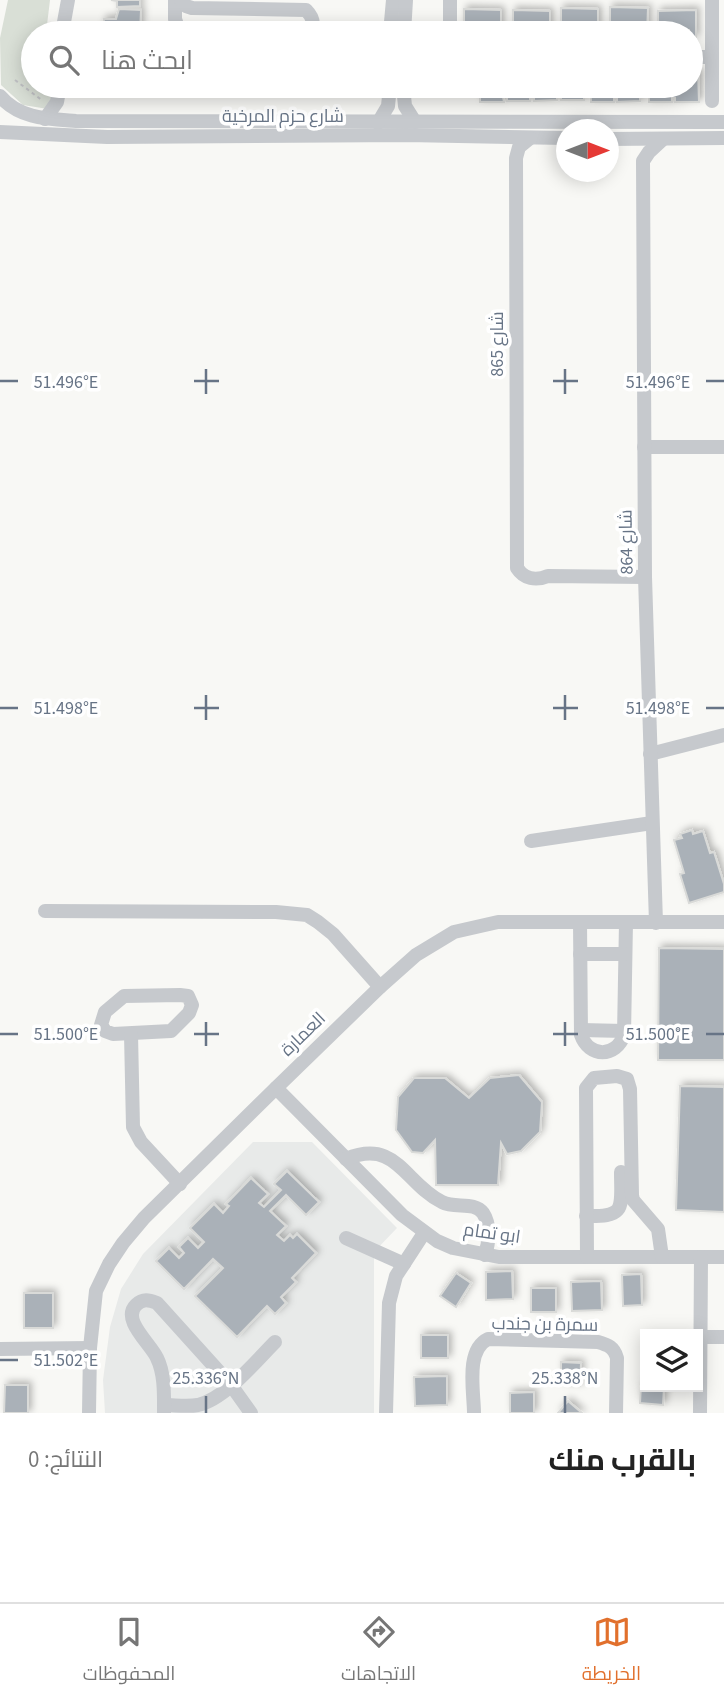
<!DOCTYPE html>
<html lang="ar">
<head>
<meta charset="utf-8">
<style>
  :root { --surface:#fff; --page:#f6f6f6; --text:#222; --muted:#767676; --line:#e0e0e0; --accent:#e1702d }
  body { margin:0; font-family:"Source Sans 3",Cairo,sans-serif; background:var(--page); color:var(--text); direction:rtl }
  .controls { position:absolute; right:21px; bottom:21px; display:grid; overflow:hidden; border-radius:0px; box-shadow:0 4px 18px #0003 }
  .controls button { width:63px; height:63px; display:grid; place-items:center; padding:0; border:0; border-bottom:2px solid var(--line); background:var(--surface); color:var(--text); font:35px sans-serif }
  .compass { position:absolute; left:556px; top:119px; width:63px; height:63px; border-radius:50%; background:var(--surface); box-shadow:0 4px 18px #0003; rotate:90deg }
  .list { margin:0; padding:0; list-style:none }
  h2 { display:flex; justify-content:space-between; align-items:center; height:91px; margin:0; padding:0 28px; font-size:30px }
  h2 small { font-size:23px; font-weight:400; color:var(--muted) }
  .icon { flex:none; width:38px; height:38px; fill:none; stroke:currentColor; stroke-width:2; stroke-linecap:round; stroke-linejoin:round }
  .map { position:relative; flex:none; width:724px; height:1413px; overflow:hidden; direction:ltr }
  .search { position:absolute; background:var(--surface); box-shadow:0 4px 18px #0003; left:21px; right:21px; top:21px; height:77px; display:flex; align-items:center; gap:18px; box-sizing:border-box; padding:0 24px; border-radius:38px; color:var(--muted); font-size:26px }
  .sheet { height:189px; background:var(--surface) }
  nav { display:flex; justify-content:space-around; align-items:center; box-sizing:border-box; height:98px; border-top:2px solid var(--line); background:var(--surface); font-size:19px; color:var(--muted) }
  nav a { display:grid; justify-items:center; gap:4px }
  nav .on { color:var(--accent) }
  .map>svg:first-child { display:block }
  .built { fill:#e8eae9 }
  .green { fill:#d9dfd6 }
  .building { fill:#aab1b8; stroke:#d9dad8; stroke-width:2; filter:url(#shadow) }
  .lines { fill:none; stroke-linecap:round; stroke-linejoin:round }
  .path { stroke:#c0c1c4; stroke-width:2; stroke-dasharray:3.5 3.5; stroke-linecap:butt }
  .minor { stroke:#c6c9cd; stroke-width:14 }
  .ticks { fill:none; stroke:#677486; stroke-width:2.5 }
  .labels { text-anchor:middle; stroke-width:7; stroke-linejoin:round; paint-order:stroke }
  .street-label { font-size:18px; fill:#677486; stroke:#fff }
  .ticks-label { font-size:18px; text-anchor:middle; fill:#677486; stroke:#fff; stroke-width:7; stroke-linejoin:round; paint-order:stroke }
</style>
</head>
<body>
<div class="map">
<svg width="724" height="1413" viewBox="0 0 724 1413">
  <defs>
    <filter id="shadow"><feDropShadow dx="3" dy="-3" stdDeviation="3.5" flood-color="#0004"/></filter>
  </defs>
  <rect width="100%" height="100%" fill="#f8f8f5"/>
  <!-- built -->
  <path class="built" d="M253 1142H312L397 1228 374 1252V1413H105L103 1380 110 1327 121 1289 143 1254Z"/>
  <!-- green -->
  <path class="green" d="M8 0H50L46 33H33V86H54V97L48 109 23 105 1 85 0 38Z"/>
  <!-- building -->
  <g class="building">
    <path d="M111 0H140V6L117 7V1Z"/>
    <path d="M610 7 648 8 647 33H641V28H638V33H620V27H618V33H610Z"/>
    <path d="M561 8 598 9V33H591V28H588V33H571V28H568V33H561Z"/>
    <path d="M119 9 141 10 140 33H102L104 19H116Z"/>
    <path d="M464 9 501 10V33H494V30H491V33H474V29H471V33H464Z"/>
    <path d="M513 10 550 11V33H543V30H540V33H523V30H520V33H513Z"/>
    <path d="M696 10V37H691L689 30H686V33H669V30H666V33H658V11Z"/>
    <path d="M691 72H698L699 102H675V98H672V102H649L648 86H691Z"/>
    <path d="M480 86H530V101H507V97H503L504 102H480Z"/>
    <path d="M534 86H584V100H561V96H557V100L534 101Z"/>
    <path d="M590 86H640V101L617 102V98H614V102H591Z"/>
    <path d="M692 830 693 834 703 831 710 853 714 852 724 884V892L689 903 680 874 684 873 674 840 682 838 680 834Z"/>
    <path d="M659 948 724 949V1060H658Z"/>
    <path d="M519 1075 542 1102 540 1132 521 1151 507 1154 501 1143 498 1185H436L435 1140 423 1153 412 1152 396 1130 398 1097 414 1078H445L469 1098 490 1078Z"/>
    <path d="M680 1086 724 1087V1212L676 1210Z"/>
    <path d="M287 1171 319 1202 306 1215 286 1195 270 1211 286 1226 277 1235 284 1241 290 1235 293 1238 297 1234 316 1253 292 1278 296 1282 281 1297 286 1303 275 1314 267 1306 237 1337 195 1296 223 1268 213 1259 184 1289 156 1261 169 1248 179 1258 184 1253 179 1247 188 1238 198 1248 204 1242 190 1228 214 1204 223 1213 229 1206 226 1204 251 1178 268 1194 259 1203 264 1207 281 1190 274 1184Z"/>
    <path d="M512 1271 513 1299 486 1300V1272Z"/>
    <path d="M456 1273 471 1283 456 1307 440 1296Z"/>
    <path d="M641 1274 642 1305 623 1306 622 1275Z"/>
    <path d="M601 1281 602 1310 572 1311 571 1282Z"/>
    <rect x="531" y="1288" width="25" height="24"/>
    <rect x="24" y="1293" width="29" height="35"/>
    <rect x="421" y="1335" width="27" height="23"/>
    <path d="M561 1362 581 1363 580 1386 561 1385Z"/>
    <path d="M447 1376V1405L415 1406 414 1377Z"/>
    <path d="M5 1385H28V1413H4Z"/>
    <path d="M641 1385 645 1387H664L663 1405 640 1403Z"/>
    <path d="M534 1392V1413H510V1393Z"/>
    <path d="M568 1401 582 1413H558Z"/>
  </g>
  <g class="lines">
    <!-- path -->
    <path class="path" d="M15 80 43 101"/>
    <!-- minor -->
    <g class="minor">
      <path d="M175 0V19L180 33"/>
      <path d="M181 0 186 6 192 8 306 10C313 17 315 24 310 33"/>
      <path d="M62 33 68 0"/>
      <path d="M390 33 393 0"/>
      <path d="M404 33 406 0"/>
      <path d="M450 33V0"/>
      <path d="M691 57H712"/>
      <path d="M403 86 405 106 415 122"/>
      <path d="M0 96C19 119 49 119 76 121L724 122"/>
      <path d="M712 101V0"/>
      <path d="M45 119 57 102 60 86"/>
      <path d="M378 123 388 106 390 86"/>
      <path d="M0 132 107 137 407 135 566 138"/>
      <path d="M530 138 519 147 516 158 517 568C524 579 536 581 548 576L645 577"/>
      <path d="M608 139 724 138"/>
      <path d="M644 447H724"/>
      <path d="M650 754 724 735"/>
      <path d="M531 841 652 823"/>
      <path d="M45 911 276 912 307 915 318 922 333 934 380 987"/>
      <path d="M580 922 581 1035C589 1058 616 1058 624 1035L626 922"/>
      <path d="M656 923 645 577 643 161 649 152 663 139"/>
      <path d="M580 954H625"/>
      <path d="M180 995 188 996 192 1005 189 1013 171 1031 113 1034 105 1031 101 1025 105 1012 124 996Z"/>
      <path d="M581 1030 624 1031"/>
      <path d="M131 1034 133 1127 141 1142 180 1184"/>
      <path d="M276 1088 402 1215 437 1241 453 1248 499 1257H724"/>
      <path d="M346 1159C397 1138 404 1183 442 1202 455 1209 474 1201 483 1213 491 1225 489 1243 485 1255"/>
      <path d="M586 1216C627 1217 621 1208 621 1172"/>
      <path d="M346 1238 404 1264"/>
      <path d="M587 1257 586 1088 594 1078 617 1076 627 1079 630 1089 632 1195 633 1200 658 1229 662 1257"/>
      <path d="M700 1337H724"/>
      <path d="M0 1349 90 1348"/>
      <path d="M164 1405C175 1405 187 1407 198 1405 225 1399 256 1361 275 1342"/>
      <path d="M89 1413 90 1348 96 1291 109 1264 123 1243 144 1218 276 1088 380 987 416 955 454 932 498 922H724"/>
      <path d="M164 1413C164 1396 165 1374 157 1358 151 1344 121 1320 136 1305 143 1298 149 1300 157 1303L231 1385 251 1413"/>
      <path d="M386 1413 389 1303 396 1276 424 1233"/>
      <path d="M474 1413C474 1392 465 1350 488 1339L598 1342C608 1345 614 1347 617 1358L616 1413"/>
      <path d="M700 1413 701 1257"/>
    </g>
  </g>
  <!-- ticks -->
  <path class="ticks" d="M206 369V394M565 369V394M0 381H18M194 381H219M553 381H578M706 381H724M206 695V720M565 695V720M0 708H18M194 708H219M553 708H578M706 708H724M206 1022V1046M565 1022V1046M0 1034H18M194 1034H219M553 1034H578M706 1034H724M0 1360H18M206 1396V1413M565 1396V1413"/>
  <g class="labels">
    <!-- street labels -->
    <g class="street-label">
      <text x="283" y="122">شارع حزم المرخية</text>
      <text transform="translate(497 344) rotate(-90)" y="6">شارع 865</text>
      <text transform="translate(626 542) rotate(-91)" y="6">شارع 864</text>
      <text transform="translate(303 1034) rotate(-44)" y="6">العمارة</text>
      <text transform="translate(492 1233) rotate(8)" y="6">ابو تمام</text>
      <text transform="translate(545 1324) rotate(1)" y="6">سمرة بن جندب</text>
    </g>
  </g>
  <g class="ticks-label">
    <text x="66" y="388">51.496°E</text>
    <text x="658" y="388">51.496°E</text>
    <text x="658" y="714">51.498°E</text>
    <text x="66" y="714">51.498°E</text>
    <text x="658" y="1040">51.500°E</text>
    <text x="66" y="1040">51.500°E</text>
    <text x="66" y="1366">51.502°E</text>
    <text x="206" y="1384">25.336°N</text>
    <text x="565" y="1384">25.338°N</text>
  </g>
</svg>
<div class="controls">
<button><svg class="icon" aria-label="layers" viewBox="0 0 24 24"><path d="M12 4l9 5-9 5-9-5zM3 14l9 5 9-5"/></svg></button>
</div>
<svg class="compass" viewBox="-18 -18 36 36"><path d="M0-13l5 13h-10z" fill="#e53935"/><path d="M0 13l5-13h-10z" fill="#767676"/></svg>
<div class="search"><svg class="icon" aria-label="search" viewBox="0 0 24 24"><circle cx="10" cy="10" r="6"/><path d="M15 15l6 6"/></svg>ابحث هنا</div>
</div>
<section class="sheet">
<h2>بالقرب منك<small>النتائج: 0</small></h2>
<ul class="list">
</ul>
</section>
<nav>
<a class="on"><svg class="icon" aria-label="map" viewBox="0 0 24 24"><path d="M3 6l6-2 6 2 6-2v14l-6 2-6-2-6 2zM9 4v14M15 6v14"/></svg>الخريطة</a>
<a><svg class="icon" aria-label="directions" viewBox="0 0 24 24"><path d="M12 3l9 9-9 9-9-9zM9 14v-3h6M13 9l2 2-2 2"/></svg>الاتجاهات</a>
<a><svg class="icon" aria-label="saved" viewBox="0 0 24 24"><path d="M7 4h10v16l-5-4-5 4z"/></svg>المحفوظات</a>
</nav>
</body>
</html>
